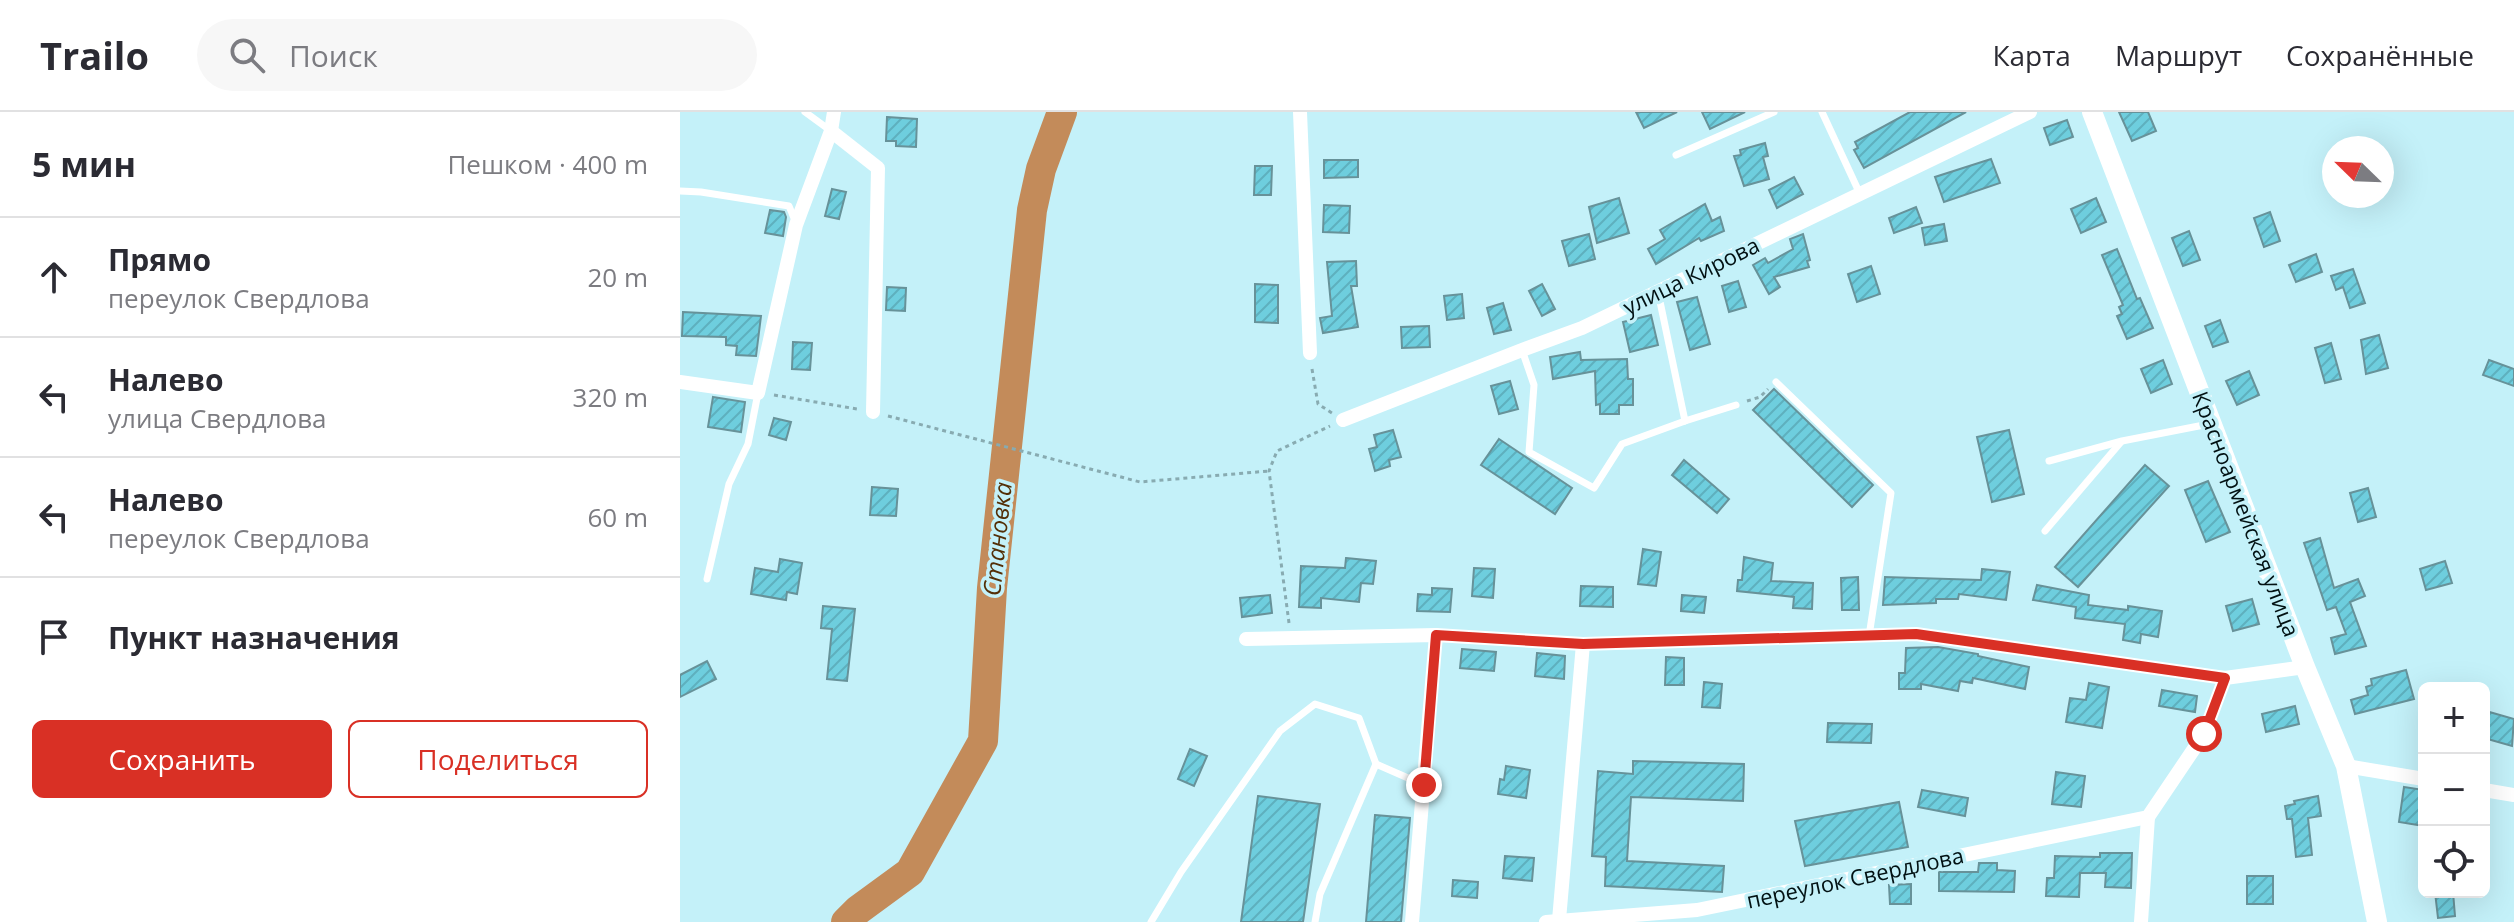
<!DOCTYPE html>
<html lang="ru">
<head>
<meta charset="utf-8">
<style>
  :root { --surface:#fff; --page:#f7f7f7; --text:#2b2b33; --muted:#7c7c81; --line:#e1e1e2; --accent:#d93025 }
  body { margin:0; font-family:"Open Sans",sans-serif; background:var(--page); color:var(--text) }
  .controls { position:absolute; right:24px; bottom:24px; display:grid; overflow:hidden; border-radius:12px; box-shadow:0 8px 32px #0002 }
  .controls button { width:72px; height:72px; display:grid; place-items:center; padding:0; border:0; border-bottom:2px solid var(--line); background:var(--surface); color:var(--text); font:40px sans-serif }
  .compass { position:absolute; left:1642px; top:24px; width:72px; height:72px; border-radius:50%; background:var(--surface); box-shadow:0 8px 32px #0002; rotate:293deg }
  .stop { position:absolute; width:24px; height:24px; margin:-18px; border:6px solid #d93025; border-radius:50%; background:#fff }
  .stop.end { background:#d93025; border-color:#fff; box-shadow:0 2px 8px #0008 }
  .list { margin:0; padding:0; list-style:none }
  h2 { display:flex; justify-content:space-between; align-items:center; height:104px; margin:0; padding:0 32px; font-size:34px }
  h2 small { font-size:26px; font-weight:400; color:var(--muted) }
  .list li { display:grid; grid-template-columns:52px 1fr auto; gap:24px; align-items:center; box-sizing:border-box; height:120px; padding:0 32px; border-top:2px solid var(--line) }
  .list b { display:block; font-size:30px; white-space:nowrap }
  .list p { margin:0; font-size:26px; white-space:nowrap; color:var(--muted) }
  .list em { font-size:26px; font-style:normal; color:var(--muted) }
  .actions { display:flex; gap:16px; padding:24px 32px }
  .actions a { flex:1; padding:18px 0; border:2px solid var(--accent); border-radius:12px; text-align:center; font-size:28px; color:var(--accent) }
  .actions .main { background:var(--accent); color:#fff }
  .icon { flex:none; width:44px; height:44px; fill:none; stroke:currentColor; stroke-width:2; stroke-linecap:round; stroke-linejoin:round }
  .map { position:relative; flex:none; width:1834px; height:810px; overflow:hidden }
  header { display:flex; align-items:center; gap:48px; box-sizing:border-box; height:112px; padding:0 40px; background:var(--surface); border-bottom:2px solid var(--line) }
  header strong { font-size:38px }
  nav { display:flex; gap:44px; margin-inline-start:auto; font-size:28px }
  .search { width:560px; height:72px; background:var(--page); display:flex; align-items:center; gap:20px; box-sizing:border-box; padding:0 28px; border-radius:44px; color:var(--muted); font-size:30px }
  main { display:flex }
  aside { flex:1; background:var(--surface) }
  .map>svg:first-child { display:block }
  .lines { fill:none; stroke-linecap:round; stroke-linejoin:round }
  .river { stroke:#c38b5a; stroke-width:30 }
  .building { fill:url(#building-hatch); stroke:#679299; stroke-width:2 }
  .path { stroke:#88abb1; stroke-width:3; stroke-dasharray:4 4; stroke-linecap:butt }
  .service { stroke:#fff; stroke-width:7 }
  .minor { stroke:#fff; stroke-width:14 }
  .secondary { stroke:#fff; stroke-width:20 }
  .route { stroke:#d93025; stroke-width:10 }
  .labels { text-anchor:middle; stroke-width:7; stroke-linejoin:round; paint-order:stroke }
  .street-label { font-size:22px; fill:#021113; stroke:#c4f1f9 }
  .water-label { font-size:24px; font-style:italic; fill:#542f07; stroke:#c4f1f9 }
</style>
</head>
<body>
<header>
<strong>Trailo</strong>
<div class="search"><svg class="icon" aria-label="search" viewBox="0 0 24 24"><circle cx="10" cy="10" r="6"/><path d="M15 15l6 6"/></svg>Поиск</div>
<nav><a>Карта</a><a>Маршрут</a><a>Сохранённые</a></nav>
</header>
<main>
<aside>
<h2>5 мин<small>Пешком · 400 m</small></h2>
<ul class="list">
<li><svg class="icon" aria-label="ahead" viewBox="0 0 24 24"><path d="M12 20V5M6 11l6-6 6 6"/></svg><div><b>Прямо</b><p>переулок Свердлова</p></div><em>20 m</em></li>
<li><svg class="icon" aria-label="left" viewBox="0 0 24 24"><path d="M17 20v-9H6M10 6l-5 5 5 5"/></svg><div><b>Налево</b><p>улица Свердлова</p></div><em>320 m</em></li>
<li><svg class="icon" aria-label="left" viewBox="0 0 24 24"><path d="M17 20v-9H6M10 6l-5 5 5 5"/></svg><div><b>Налево</b><p>переулок Свердлова</p></div><em>60 m</em></li>
<li><svg class="icon" aria-label="arrive" viewBox="0 0 24 24"><path d="M6 21V4h12l-3 4 3 4H6"/></svg><div><b>Пункт назначения</b></div></li>
</ul>
<div class="actions"><a class="main">Сохранить</a><a>Поделиться</a></div>
</aside>
<div class="map">
<svg width="1834" height="810" viewBox="0 0 1834 810">
  <defs>
    <pattern id="building-hatch" width="6" height="6" patternUnits="userSpaceOnUse" patternTransform="scale(2)"><rect width="6" height="6" fill="#6ecede"/><path d="M-1 1l2-2M0 6l6-6M5 7l2-2" fill="none" stroke="#5eb0be"/></pattern>
  </defs>
  <rect width="100%" height="100%" fill="#c4f1f9"/>
  <g class="lines">
    <!-- river -->
    <path class="river" d="M166 810 178 798 230 760 303 629 312 476 352 98 361 57 382 0"/>
  </g>
  <!-- building -->
  <g class="building">
    <path d="M956 0H997L964 16Z"/>
    <path d="M1022 0H1065L1030 17Z"/>
    <path d="M1230 0H1286L1184 56 1174 38 1178 36 1175 30Z"/>
    <path d="M1439 0H1468L1476 19 1452 29Z"/>
    <path d="M207 5 237 7 236 35 216 34V29H206Z"/>
    <path d="M1387 8 1393 25 1370 33 1364 16Z"/>
    <path d="M1085 31 1088 44 1083 45 1089 67 1064 74 1054 44 1061 43 1060 38Z"/>
    <path d="M1311 47 1320 71 1264 90 1255 65Z"/>
    <path d="M644 48H678V65L644 66Z"/>
    <path d="M575 54H592L591 83H574Z"/>
    <path d="M1114 65 1123 82 1097 96 1089 78Z"/>
    <path d="M152 77 166 80 159 107 145 104Z"/>
    <path d="M939 86 949 121 917 131 909 95Z"/>
    <path d="M1416 86 1426 110 1401 121 1391 97Z"/>
    <path d="M1025 92 1032 109 1040 105 1044 119 1021 129 1019 126 976 152 968 137 985 127 980 118Z"/>
    <path d="M644 93 670 94 669 121 643 120Z"/>
    <path d="M1236 95 1242 111 1214 121 1209 106Z"/>
    <path d="M90 98 104 100 106 105 103 124 85 121Z"/>
    <path d="M1590 100 1600 129 1584 135 1574 106Z"/>
    <path d="M1264 112 1267 129 1245 133 1242 116Z"/>
    <path d="M1509 119 1520 148 1503 154 1492 126Z"/>
    <path d="M909 122 915 147 889 154 882 129Z"/>
    <path d="M1123 122 1130 148 1127 149 1129 155 1094 165 1100 175 1089 182 1073 153 1085 146 1088 151 1113 137 1110 127Z"/>
    <path d="M1437 137 1457 187 1460 186 1473 216 1447 227 1437 204 1442 202 1439 195 1443 193 1422 143Z"/>
    <path d="M1636 142 1642 160 1616 170 1609 153Z"/>
    <path d="M676 149 677 174H671L678 215 643 221 640 206 652 204 647 150Z"/>
    <path d="M1191 154 1200 182 1177 190 1168 162Z"/>
    <path d="M1673 157 1685 191 1670 196 1663 175 1656 178 1651 164Z"/>
    <path d="M1058 169 1066 195 1049 200 1042 174Z"/>
    <path d="M575 172 598 173V211L575 210Z"/>
    <path d="M862 172 875 197 862 204 849 179Z"/>
    <path d="M207 175 226 176 225 199 206 198Z"/>
    <path d="M782 182 784 206 767 208 764 184Z"/>
    <path d="M1017 185 1030 232 1010 238 997 190Z"/>
    <path d="M823 191 831 218 814 222 807 196Z"/>
    <path d="M3 200 81 204 76 244 56 243 57 234 46 233V225L2 224Z"/>
    <path d="M971 203 978 233 950 240 943 210Z"/>
    <path d="M1540 208 1548 230 1533 235 1525 214Z"/>
    <path d="M749 214 750 235 722 236 721 215Z"/>
    <path d="M1699 223 1708 256 1686 262 1681 228Z"/>
    <path d="M113 230 132 231 130 258 112 257Z"/>
    <path d="M1651 231 1661 267 1645 271 1635 236Z"/>
    <path d="M900 240 901 248 947 247 948 267H953V293H939V302H920V292L916 293 915 259 873 267 870 245Z"/>
    <path d="M1483 248 1492 272 1471 281 1461 257Z"/>
    <path d="M1809 248 1834 257V274L1803 263Z"/>
    <path d="M1569 259 1579 283 1557 293 1546 269Z"/>
    <path d="M830 269 838 297 819 302 811 274Z"/>
    <path d="M1094 277 1193 373 1172 395 1073 298Z"/>
    <path d="M33 285 65 290 61 320 28 315Z"/>
    <path d="M94 306 111 310 106 328 89 323Z"/>
    <path d="M713 318 721 345 709 348 710 354 695 359 689 337 697 335 694 323Z"/>
    <path d="M1329 318 1344 382 1312 390 1297 325Z"/>
    <path d="M819 327 892 376 875 402 801 353Z"/>
    <path d="M1004 348 1049 387 1037 401 992 363Z"/>
    <path d="M1465 353 1489 374 1398 475 1375 455Z"/>
    <path d="M1528 369 1550 420 1526 430 1505 378Z"/>
    <path d="M192 375 218 377 216 404 190 403Z"/>
    <path d="M1688 376 1696 405 1678 410 1670 381Z"/>
    <path d="M1640 426 1654 476 1678 467 1685 484 1670 490 1686 534 1655 542 1651 526 1666 522 1656 495 1647 498 1624 431Z"/>
    <path d="M963 437 981 440 976 474 958 472Z"/>
    <path d="M1064 445 1093 451 1091 469 1133 471 1132 497 1113 496 1114 485 1057 479 1058 468H1062Z"/>
    <path d="M666 446 696 449 693 472 681 471 679 490 641 486V496L619 495 621 454 665 456Z"/>
    <path d="M100 447 122 451 117 482 107 480 106 488 71 482 75 456 98 460Z"/>
    <path d="M1765 449 1772 471 1746 478 1740 457Z"/>
    <path d="M794 456 815 457 813 486 792 484Z"/>
    <path d="M1302 457 1330 460 1326 488 1279 482 1278 487H1256V491L1203 493 1205 465 1301 468Z"/>
    <path d="M1178 465 1179 498H1162L1161 466Z"/>
    <path d="M1357 473 1409 483 1408 493 1448 498V494L1482 499 1478 525 1461 522 1460 531 1443 528 1445 512 1395 506 1396 495 1353 488Z"/>
    <path d="M901 474 933 475V495L900 494Z"/>
    <path d="M752 476 772 477 770 500 737 499 738 482 752 483Z"/>
    <path d="M590 483 592 501 562 505 560 486Z"/>
    <path d="M1002 483 1026 485 1024 501 1001 499Z"/>
    <path d="M1572 487 1579 512 1553 519 1546 494Z"/>
    <path d="M143 494 175 497 167 569 147 567 152 517 141 516Z"/>
    <path d="M1258 535 1298 542V544L1349 555 1345 577 1293 566 1292 571 1280 569 1278 579 1241 572V577H1219V561H1225L1226 536Z"/>
    <path d="M782 537 816 540 814 559 780 556Z"/>
    <path d="M857 541 885 544 884 567 855 564Z"/>
    <path d="M986 545 1004 546V573H985Z"/>
    <path d="M27 549 36 567 0 585V563Z"/>
    <path d="M1726 558 1734 587 1675 602 1671 588 1688 583 1686 575 1692 573 1691 567Z"/>
    <path d="M1024 570 1042 572 1040 596 1022 595Z"/>
    <path d="M1409 571 1429 575 1422 616 1386 610 1390 586 1406 588Z"/>
    <path d="M1482 578 1517 584 1515 600 1479 594Z"/>
    <path d="M1615 594 1619 612 1586 620 1582 602Z"/>
    <path d="M1806 599 1834 607 1832 634 1804 626Z"/>
    <path d="M1148 611 1192 612 1191 631 1147 630Z"/>
    <path d="M510 637 527 644 514 674 498 667Z"/>
    <path d="M953 649 1064 652 1063 689 951 685 947 749 1044 754 1042 780 925 774 926 745 912 744 918 659 953 662Z"/>
    <path d="M826 654 850 658 846 686 818 682 820 667 824 668Z"/>
    <path d="M1376 660 1405 664 1401 695 1372 692Z"/>
    <path d="M1724 675 1744 678V714L1719 710Z"/>
    <path d="M1242 678 1288 686 1285 704 1238 695Z"/>
    <path d="M578 684 640 692 623 810H561Z"/>
    <path d="M1638 684 1641 704 1628 706 1632 743 1616 745 1612 707H1607L1605 694 1615 692 1614 689Z"/>
    <path d="M1219 690 1228 735 1125 754 1115 709Z"/>
    <path d="M695 703 730 706 721 810H686Z"/>
    <path d="M1420 741H1452L1451 776 1425 775 1426 761H1400L1399 785 1366 784 1367 766H1374L1375 744 1420 745Z"/>
    <path d="M825 744 854 746 852 769 823 766Z"/>
    <path d="M1299 751H1317V758L1335 759 1334 780 1259 779V760H1298Z"/>
    <rect x="1567" y="764" width="26" height="28"/>
    <path d="M773 768 798 770 797 786 772 784Z"/>
    <path d="M1231 772V792H1210L1209 773Z"/>
    <path d="M1755 780H1773L1775 804 1758 806Z"/>
  </g>
  <g class="lines">
    <!-- path -->
    <g class="path">
      <path d="M632 257 638 292 652 301"/>
      <path d="M94 283 177 297"/>
      <path d="M1067 289 1080 285 1088 277"/>
      <path d="M208 304 460 370 589 359"/>
      <path d="M609 511 589 359 597 339 650 314"/>
    </g>
    <!-- service -->
    <g class="service">
      <path d="M125 0 151 19"/>
      <path d="M1142 0 1180 82"/>
      <path d="M996 43 1094 0"/>
      <path d="M0 79 21 80 109 94 116 111"/>
      <path d="M978 180 1005 309 1056 293"/>
      <path d="M842 238 854 273 849 340 914 376 942 332 1005 309"/>
      <path d="M1096 270 1211 381 1189 524"/>
      <path d="M1369 349 1442 329 1529 312"/>
      <path d="M1365 419 1441 330"/>
      <path d="M27 467 49 372 68 332 78 281"/>
      <path d="M471 810 501 760 600 619 635 592 679 606 696 652 744 673"/>
      <path d="M635 810 640 782 696 652"/>
    </g>
    <!-- minor -->
    <g class="minor">
      <path d="M620 0 630 241"/>
      <path d="M151 19 198 56 193 300"/>
      <path d="M0 270 78 281 116 113 151 19 154 0"/>
      <path d="M663 308 842 238 902 216 1350 0"/>
      <path d="M566 527 756 523 903 532 1236 522 1545 566 1625 555"/>
      <path d="M1666 654 1744 667"/>
      <path d="M1804 678 1834 683"/>
      <path d="M879 808 903 532"/>
      <path d="M732 810 756 523"/>
      <path d="M866 810 1017 798 1468 705 1524 622 1545 566"/>
      <path d="M1461 810 1468 705"/>
    </g>
    <!-- secondary -->
    <path class="secondary" d="M1412 0 1625 555 1666 654 1697 810"/>
  </g>
  <g class="lines">
    <!-- route -->
    <path class="route" d="M744 673 756 523 903 532 1236 522 1545 566 1524 622"/>
  </g>
  <g class="labels">
    <!-- street labels -->
    <g class="street-label">
      <text transform="translate(1011 164) rotate(-26)" y="8">улица Кирова</text>
      <text transform="translate(1566 402) rotate(69)" y="8">Красноармейская улица</text>
      <text transform="translate(1175 766) rotate(-12)" y="8">переулок Свердлова</text>
    </g>
    <!-- water labels -->
    <g class="water-label">
      <text transform="translate(318 427) rotate(-84)" y="8">Становка</text>
    </g>
  </g>
</svg>
<div class="controls">
<button>+</button>
<button>−</button>
<button><svg class="icon" aria-label="locate" viewBox="0 0 24 24"><circle cx="12" cy="12" r="6"/><path d="M12 2v4M12 18v4M2 12h4M18 12h4"/></svg></button>
</div>
<svg class="compass" viewBox="-18 -18 36 36"><path d="M0-13l5 13h-10z" fill="#e53935"/><path d="M0 13l5-13h-10z" fill="#7c7c81"/></svg>
<div class="stop" style="left:1524px;top:622px"></div>
<div class="stop end" style="left:744px;top:673px"></div>
</div>
</main>
</body>
</html>
